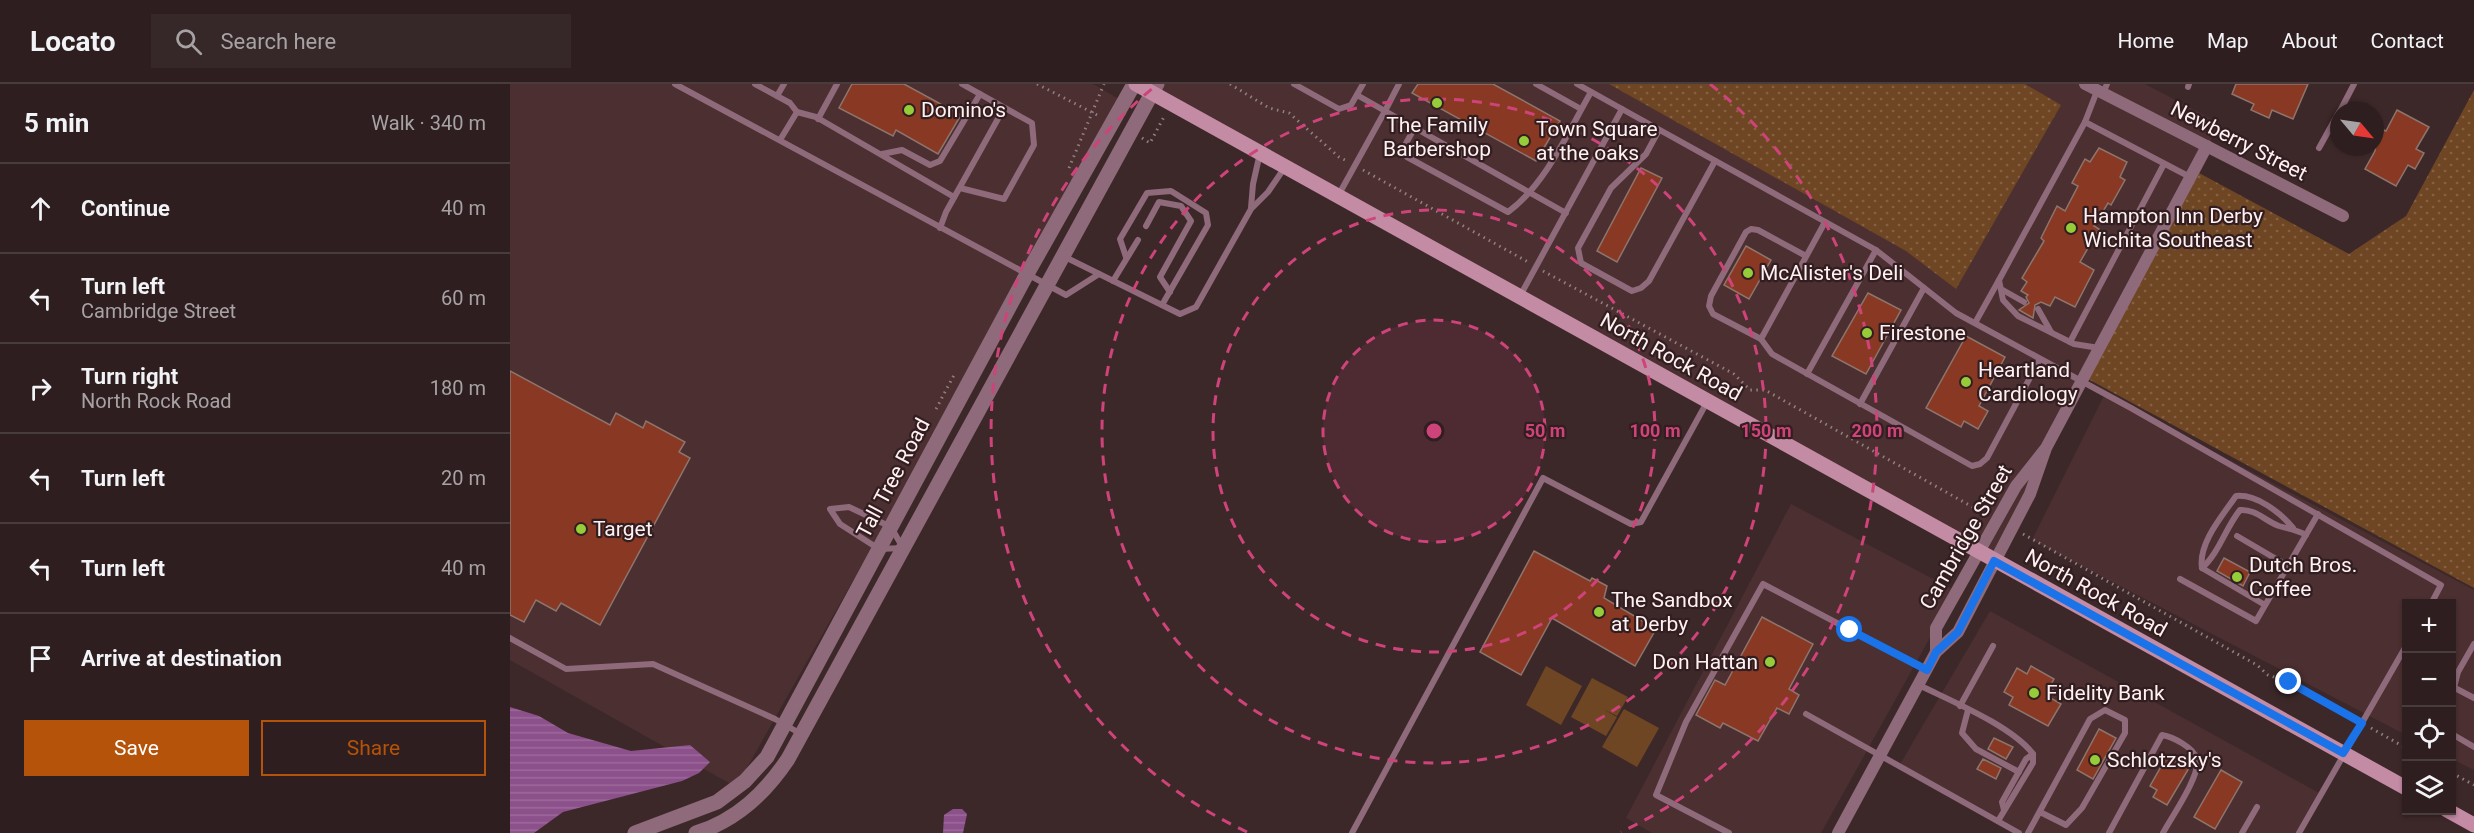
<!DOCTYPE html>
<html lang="en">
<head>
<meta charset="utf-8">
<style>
  :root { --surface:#2e1e1f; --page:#362728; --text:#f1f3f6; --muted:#a7a2a4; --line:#493c3d; --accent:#b45309 }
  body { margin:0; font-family:Roboto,sans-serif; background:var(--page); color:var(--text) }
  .controls { position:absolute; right:18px; bottom:18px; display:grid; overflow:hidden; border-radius:0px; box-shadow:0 2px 4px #0004 }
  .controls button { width:54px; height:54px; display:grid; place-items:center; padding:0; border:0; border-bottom:2px solid var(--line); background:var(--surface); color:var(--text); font:30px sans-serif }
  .compass { position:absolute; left:1820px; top:18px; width:54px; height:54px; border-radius:50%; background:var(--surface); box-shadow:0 2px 4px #0004; rotate:119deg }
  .stop { position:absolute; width:18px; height:18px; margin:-14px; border:4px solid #1a73e8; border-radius:50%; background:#fff }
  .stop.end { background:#1a73e8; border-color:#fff; box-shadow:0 2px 6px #0008 }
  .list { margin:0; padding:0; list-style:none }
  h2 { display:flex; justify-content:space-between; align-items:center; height:78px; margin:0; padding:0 24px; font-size:26px }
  h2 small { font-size:20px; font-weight:400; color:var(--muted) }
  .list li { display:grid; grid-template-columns:39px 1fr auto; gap:18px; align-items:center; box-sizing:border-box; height:90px; padding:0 24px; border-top:2px solid var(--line) }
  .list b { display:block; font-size:22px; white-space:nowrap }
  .list p { margin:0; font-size:20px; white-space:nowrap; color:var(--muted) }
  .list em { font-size:20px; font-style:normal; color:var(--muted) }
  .actions { display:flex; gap:12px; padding:18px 24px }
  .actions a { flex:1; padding:14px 0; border:2px solid var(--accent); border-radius:0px; text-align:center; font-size:21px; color:var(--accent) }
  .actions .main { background:var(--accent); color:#fff }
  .icon { flex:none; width:33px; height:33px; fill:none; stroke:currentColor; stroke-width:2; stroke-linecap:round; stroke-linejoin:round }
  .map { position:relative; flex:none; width:1964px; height:749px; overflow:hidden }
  header { display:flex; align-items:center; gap:36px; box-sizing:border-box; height:84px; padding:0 30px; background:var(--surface); border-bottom:2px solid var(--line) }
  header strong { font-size:28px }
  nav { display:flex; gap:33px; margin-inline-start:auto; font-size:21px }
  .search { width:420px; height:54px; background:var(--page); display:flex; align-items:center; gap:15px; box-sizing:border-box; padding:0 21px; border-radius:0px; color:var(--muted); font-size:22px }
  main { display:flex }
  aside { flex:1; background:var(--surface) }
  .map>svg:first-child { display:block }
  .built { fill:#4b2f31 }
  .grass { fill:url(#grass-dots) }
  .pitch { fill:#6f4623 }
  .water { fill:url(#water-rules) }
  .building { fill:#893923; stroke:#8d756e; stroke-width:1.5 }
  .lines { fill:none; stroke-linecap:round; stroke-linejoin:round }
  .path { stroke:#928081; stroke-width:3; stroke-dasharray:1.5 4.5; stroke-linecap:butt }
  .service { stroke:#8e6a7a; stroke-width:6 }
  .minor { stroke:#8e6a7a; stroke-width:12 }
  .tertiary { stroke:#8e6a7a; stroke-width:15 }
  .secondary { stroke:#c48ba5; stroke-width:15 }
  .route { stroke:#1a73e8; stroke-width:8 }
  .ring { fill:none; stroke:#ce4379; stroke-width:3; stroke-dasharray:10 8 }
  .poi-dot { fill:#96cc3a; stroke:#321e20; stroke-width:2 }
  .labels { text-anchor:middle; stroke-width:4.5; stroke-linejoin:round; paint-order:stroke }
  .poi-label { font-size:21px; fill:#fff0f1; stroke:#321e20; text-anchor:start }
  .street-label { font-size:21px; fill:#fff0f1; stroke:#321e20 }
  .centre { fill:#ce4379; stroke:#321e20; stroke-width:3 }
  .ring-label { font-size:18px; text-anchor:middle; font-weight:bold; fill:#ce4379; stroke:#321e20; stroke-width:4.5; stroke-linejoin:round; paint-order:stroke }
</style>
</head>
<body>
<header>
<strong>Locato</strong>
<div class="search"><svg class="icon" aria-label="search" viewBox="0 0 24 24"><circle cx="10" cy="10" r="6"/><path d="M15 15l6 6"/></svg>Search here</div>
<nav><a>Home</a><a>Map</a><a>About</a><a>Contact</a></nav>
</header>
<main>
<aside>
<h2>5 min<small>Walk · 340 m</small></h2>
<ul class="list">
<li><svg class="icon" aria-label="ahead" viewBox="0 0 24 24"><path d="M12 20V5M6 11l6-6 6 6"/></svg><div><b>Continue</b></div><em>40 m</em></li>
<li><svg class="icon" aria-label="left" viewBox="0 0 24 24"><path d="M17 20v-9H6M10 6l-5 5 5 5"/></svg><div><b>Turn left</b><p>Cambridge Street</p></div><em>60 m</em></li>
<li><svg class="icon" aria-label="right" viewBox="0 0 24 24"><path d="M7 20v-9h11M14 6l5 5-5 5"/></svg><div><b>Turn right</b><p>North Rock Road</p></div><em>180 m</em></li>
<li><svg class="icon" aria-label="left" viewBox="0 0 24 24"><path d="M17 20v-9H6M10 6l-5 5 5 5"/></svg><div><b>Turn left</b></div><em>20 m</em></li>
<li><svg class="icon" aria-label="left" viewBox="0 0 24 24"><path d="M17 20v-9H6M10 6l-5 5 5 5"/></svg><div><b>Turn left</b></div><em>40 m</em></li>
<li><svg class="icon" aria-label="arrive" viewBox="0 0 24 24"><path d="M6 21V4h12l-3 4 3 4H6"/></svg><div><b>Arrive at destination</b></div></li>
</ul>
<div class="actions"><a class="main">Save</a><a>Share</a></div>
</aside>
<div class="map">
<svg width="1964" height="749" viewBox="0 0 1964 749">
  <defs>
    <pattern id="grass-dots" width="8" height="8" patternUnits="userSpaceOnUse" patternTransform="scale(1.5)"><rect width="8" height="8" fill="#6f4623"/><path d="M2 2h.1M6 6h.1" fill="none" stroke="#856143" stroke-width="1.8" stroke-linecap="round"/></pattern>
    <pattern id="water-rules" width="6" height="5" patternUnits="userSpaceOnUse" patternTransform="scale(1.5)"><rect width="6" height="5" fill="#8c508b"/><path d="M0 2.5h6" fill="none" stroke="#9d6a9c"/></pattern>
  </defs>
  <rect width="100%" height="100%" fill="#3d2829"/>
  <!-- built -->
  <g class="built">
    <path d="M0 0H583L614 18 226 703 0 576Z"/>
    <path d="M647 0H1635L1711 40 1697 62 1484 477 642 9Z"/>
    <path d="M1595 310 1964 506V686L1942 675V520H1896V651L1522 456Z"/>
    <path d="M1281 420 1446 507 1311 749H1142L1116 734Z"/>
    <path d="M1480 527 1811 710 1788 749H1513L1389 682Z"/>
  </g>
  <!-- grass -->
  <g class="grass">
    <path d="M1099 0H1515L1551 21 1446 205 1396 167Z"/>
    <path d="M1964 6V504L1578 295 1689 89 1839 170 1896 132Z"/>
  </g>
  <!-- pitch -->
  <g class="pitch">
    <path d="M1036 582 1072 602 1051 641 1016 621Z"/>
    <path d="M1082 594 1118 613 1107 632 1093 625 1107 633 1096 652 1061 633Z"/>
    <path d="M1114 625 1149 644 1127 683 1092 663Z"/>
  </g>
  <!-- water -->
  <g class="water">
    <path d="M0 623 29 632 58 649 121 667 180 661 200 678 189 689 172 697 53 728 24 749H0Z"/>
    <path d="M443 725H452L457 730 453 749H433L434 731Z"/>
  </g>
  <!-- building -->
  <g class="building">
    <path d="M342 0H394L451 31 428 70 386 46 383 52 329 24Z"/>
    <path d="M908 0H983L1050 37 1026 77 902 9Z"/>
    <path d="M1726 0H1798L1783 35 1762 26 1759 34 1741 26 1744 20 1722 10Z"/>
    <path d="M1887 26 1919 43 1906 65 1914 69 1905 85 1898 81 1886 102 1855 85 1865 67V51L1869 44 1876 47Z"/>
    <path d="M1589 64 1617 78 1610 93 1615 96 1601 121 1598 119 1584 142 1589 145 1570 178 1584 186 1565 223 1545 213 1540 222 1531 218 1525 221 1523 234 1509 226 1519 219 1516 213 1518 211 1511 207 1517 198 1512 194 1534 157 1531 154 1547 122 1555 127 1568 102 1562 99 1575 75 1580 78Z"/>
    <path d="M1131 84 1152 94 1107 178 1087 167Z"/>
    <path d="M1236 162 1261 176 1239 215 1214 201Z"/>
    <path d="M1358 209 1391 226 1356 290 1322 272Z"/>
    <path d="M1456 252 1495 273 1469 322 1478 327 1468 345 1454 337 1451 343 1416 324Z"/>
    <path d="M0 287 100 341 106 329 133 344 136 337 175 358 169 368 180 374 90 541 51 519 46 527 26 516 14 538 0 531Z"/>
    <path d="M1024 467 1080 497 1082 494 1097 502 1094 514 1146 545 1125 582 1042 534 1011 591 970 568Z"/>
    <path d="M1714 474 1740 488 1733 502 1707 487Z"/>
    <path d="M1252 533 1303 560 1279 605 1289 611 1279 630 1267 624 1248 657 1213 639 1210 644 1186 631 1205 596 1215 601Z"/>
    <path d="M1521 582 1544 595 1539 604 1543 606 1539 613 1551 620 1538 642 1499 621 1503 613 1494 608 1507 584 1517 590Z"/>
    <path d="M1589 645 1606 654 1583 695 1567 686Z"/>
    <path d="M1484 654 1503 663 1496 675 1478 665Z"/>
    <path d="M1657 672 1679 684 1657 721 1643 713 1647 706 1640 702Z"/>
    <path d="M1473 675 1491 684 1486 695 1467 685Z"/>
    <path d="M1711 686 1732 698 1705 745 1684 733Z"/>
  </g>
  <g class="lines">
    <!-- path -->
    <g class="path">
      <path d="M527 0 589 32"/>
      <path d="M720 0 759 24 779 29 829 73 837 77"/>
      <path d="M632 54 640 59 655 31"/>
      <path d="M559 84 594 0"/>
      <path d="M853 86 1018 178"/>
      <path d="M1033 187 1224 290 1240 306H1255L1475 430"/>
      <path d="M426 325 444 291"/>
      <path d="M1513 450 1747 581 1758 591 1779 598 1844 635"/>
      <path d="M1861 644 1896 664"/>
      <path d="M1942 689 1964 701"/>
    </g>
    <!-- service -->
    <g class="service">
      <path d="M165 0 556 211 589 190"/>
      <path d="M245 0 280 19 287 28"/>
      <path d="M784 0 829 25 841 21 853 0"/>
      <path d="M1026 0 1071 25"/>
      <path d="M1678 3 1679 0"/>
      <path d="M1587 7 1575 38 1489 196 1493 216 1508 232 1564 260 1589 264"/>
      <path d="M1593 9 1597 0"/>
      <path d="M847 11 875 27 889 0"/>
      <path d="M267 12 274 0"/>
      <path d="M1112 25 1366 166 1446 229 1621 324 1931 501 1921 520"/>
      <path d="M1830 27 1844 0"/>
      <path d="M308 35 327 0"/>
      <path d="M1575 38 1680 93"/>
      <path d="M905 43 894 63 897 73 998 128C1036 100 1058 48 1081 8"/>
      <path d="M1149 46 1136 70 1101 104 1068 164 1071 179 1122 207 1131 204 1139 197 1205 77"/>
      <path d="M270 56 287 28 306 33 444 113"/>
      <path d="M1809 64 1829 28"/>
      <path d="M372 70 392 66 420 81 430 77 470 10"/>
      <path d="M450 104 494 115 524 61 522 39 452 0"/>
      <path d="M828 112 875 27 1056 129"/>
      <path d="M741 124 743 100 750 69"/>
      <path d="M1315 138 1251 255 1262 270 1462 382 1470 380 1477 374 1530 275"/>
      <path d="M636 142 649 118 671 122 681 137 650 193 660 208"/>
      <path d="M430 144 436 128 494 24"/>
      <path d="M553 172 670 230 686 223 741 125 758 108 775 83"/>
      <path d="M616 173 610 155 637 109 661 107 696 129 698 141 652 221"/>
      <path d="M603 197 628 156"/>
      <path d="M1491 205 1514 218"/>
      <path d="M1010 212 1112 25 1067 0"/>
      <path d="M1528 225 1541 248"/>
      <path d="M1465 239 1489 196"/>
      <path d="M1251 255 1203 230 1199 222 1201 212 1236 148 1241 145 1248 146 1296 172"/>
      <path d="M1560 258 1654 80"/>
      <path d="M1297 290 1366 166"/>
      <path d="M1350 320 1414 204"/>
      <path d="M339 423 381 443 393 464 369 465 330 440 320 425Z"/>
      <path d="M1727 452 1778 482"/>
      <path d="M1692 484C1709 469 1716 443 1730 426 1746 425 1755 437 1769 442 1779 445 1787 446 1796 451"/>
      <path d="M1670 495 1746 537 1808 430"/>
      <path d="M1755 521 1692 484C1688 459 1713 431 1726 412 1746 410 1770 428 1783 444"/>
      <path d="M0 554 56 585 143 580 265 635 291 650"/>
      <path d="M1409 601C1441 617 1502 642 1523 670"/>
      <path d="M1945 604 1964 614"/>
      <path d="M1942 611 1948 588 1964 560"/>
      <path d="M1450 622 1483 562"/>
      <path d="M1458 626 1452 649 1466 665 1509 688"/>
      <path d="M1296 630 1509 749"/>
      <path d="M1942 650 1964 663"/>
      <path d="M1488 737 1523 679V670L1516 675 1492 718 1494 726"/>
      <path d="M842 749 1033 394 1121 440 1131 438 1197 318"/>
      <path d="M1219 749 1146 711 1176 638 1253 500 1416 586"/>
      <path d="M1518 749 1580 635 1595 626 1615 636V649L1572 724 1556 741 1530 728"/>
      <path d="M1599 749 1652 651C1663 653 1683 663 1687 675 1691 691 1661 734 1653 749"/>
      <path d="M1732 749 1747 723"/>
      <path d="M1789 749 1896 562"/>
    </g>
    <!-- minor -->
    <g class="minor">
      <path d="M1575 0 1833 132"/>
      <path d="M1536 364 1506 402 1426 544V568L1448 548 1520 410 1536 364 1697 62"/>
      <path d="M1328 749 1426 568"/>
    </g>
    <!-- tertiary -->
    <g class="tertiary">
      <path d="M125 749 207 718 235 697 257 673 517 190 624 0"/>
      <path d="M186 749C227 736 255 709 278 675L647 0"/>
    </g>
    <!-- secondary -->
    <g class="secondary">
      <path d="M626 0 1896 704"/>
      <path d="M1937 726 1964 741"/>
    </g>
  </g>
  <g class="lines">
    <!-- route -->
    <path class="route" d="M1340 546 1417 586 1426 568 1448 548 1484 477 1833 669 1852 639 1779 598"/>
  </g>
  <!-- distance rings -->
  <circle cx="924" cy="347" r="111" fill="#ce4379" fill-opacity=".12"/>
  <g class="ring">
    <circle cx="924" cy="347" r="111"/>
    <circle cx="924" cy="347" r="221"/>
    <circle cx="924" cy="347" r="332"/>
    <path d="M737 748A443 443 0 0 1 648 0M1200 0A443 443 0 0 1 1111 748"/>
  </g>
  <!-- markers -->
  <g class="poi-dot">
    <circle cx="927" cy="19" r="6"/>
    <circle cx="399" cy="26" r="6"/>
    <circle cx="1014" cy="57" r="6"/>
    <circle cx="1561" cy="144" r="6"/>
    <circle cx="1238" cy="189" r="6"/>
    <circle cx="1357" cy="249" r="6"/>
    <circle cx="1456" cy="298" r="6"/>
    <circle cx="71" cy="445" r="6"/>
    <circle cx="1727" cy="493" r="6"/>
    <circle cx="1089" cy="528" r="6"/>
    <circle cx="1260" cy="578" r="6"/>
    <circle cx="1524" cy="609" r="6"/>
    <circle cx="1585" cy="676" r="6"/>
  </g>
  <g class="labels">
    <!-- poi labels -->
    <g class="poi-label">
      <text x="411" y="33">Domino's</text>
      <text x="927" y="48" text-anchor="middle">The Family<tspan x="927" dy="24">Barbershop</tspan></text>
      <text x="1026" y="52">Town Square<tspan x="1026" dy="24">at the oaks</tspan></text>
      <text x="1573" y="139">Hampton Inn Derby<tspan x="1573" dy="24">Wichita Southeast</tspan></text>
      <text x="1250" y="196">McAlister's Deli</text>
      <text x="1369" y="256">Firestone</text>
      <text x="1468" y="293">Heartland<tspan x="1468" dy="24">Cardiology</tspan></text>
      <text x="83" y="452">Target</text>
      <text x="1739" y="488">Dutch Bros.<tspan x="1739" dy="24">Coffee</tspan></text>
      <text x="1101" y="523">The Sandbox<tspan x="1101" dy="24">at Derby</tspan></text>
      <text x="1248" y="585" text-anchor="end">Don Hattan</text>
      <text x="1536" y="616">Fidelity Bank</text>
      <text x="1597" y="683">Schlotzsky's</text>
    </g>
    <!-- street labels -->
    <g class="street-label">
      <text transform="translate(1729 57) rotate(27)" y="7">Newberry Street</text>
      <text transform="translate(1161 273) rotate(29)" y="7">North Rock Road</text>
      <text transform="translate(383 394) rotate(-62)" y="7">Tall Tree Road</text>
      <text transform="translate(1456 453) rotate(-60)" y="7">Cambridge Street</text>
      <text transform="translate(1586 509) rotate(29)" y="7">North Rock Road</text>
    </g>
  </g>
  <circle cx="924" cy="347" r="9" class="centre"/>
  <g class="ring-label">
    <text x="1035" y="353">50 m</text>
    <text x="1145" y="353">100 m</text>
    <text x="1256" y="353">150 m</text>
    <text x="1367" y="353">200 m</text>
  </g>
</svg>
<div class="controls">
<button>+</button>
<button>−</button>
<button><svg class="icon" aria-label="locate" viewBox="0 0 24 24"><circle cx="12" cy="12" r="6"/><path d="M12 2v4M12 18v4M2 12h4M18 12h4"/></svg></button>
<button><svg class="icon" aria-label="layers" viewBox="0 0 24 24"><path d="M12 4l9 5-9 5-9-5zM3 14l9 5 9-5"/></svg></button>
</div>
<svg class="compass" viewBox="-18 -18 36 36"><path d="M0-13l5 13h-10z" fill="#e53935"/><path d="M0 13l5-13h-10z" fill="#a7a2a4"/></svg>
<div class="stop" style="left:1340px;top:546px"></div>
<div class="stop end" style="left:1779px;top:598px"></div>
</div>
</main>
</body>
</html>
